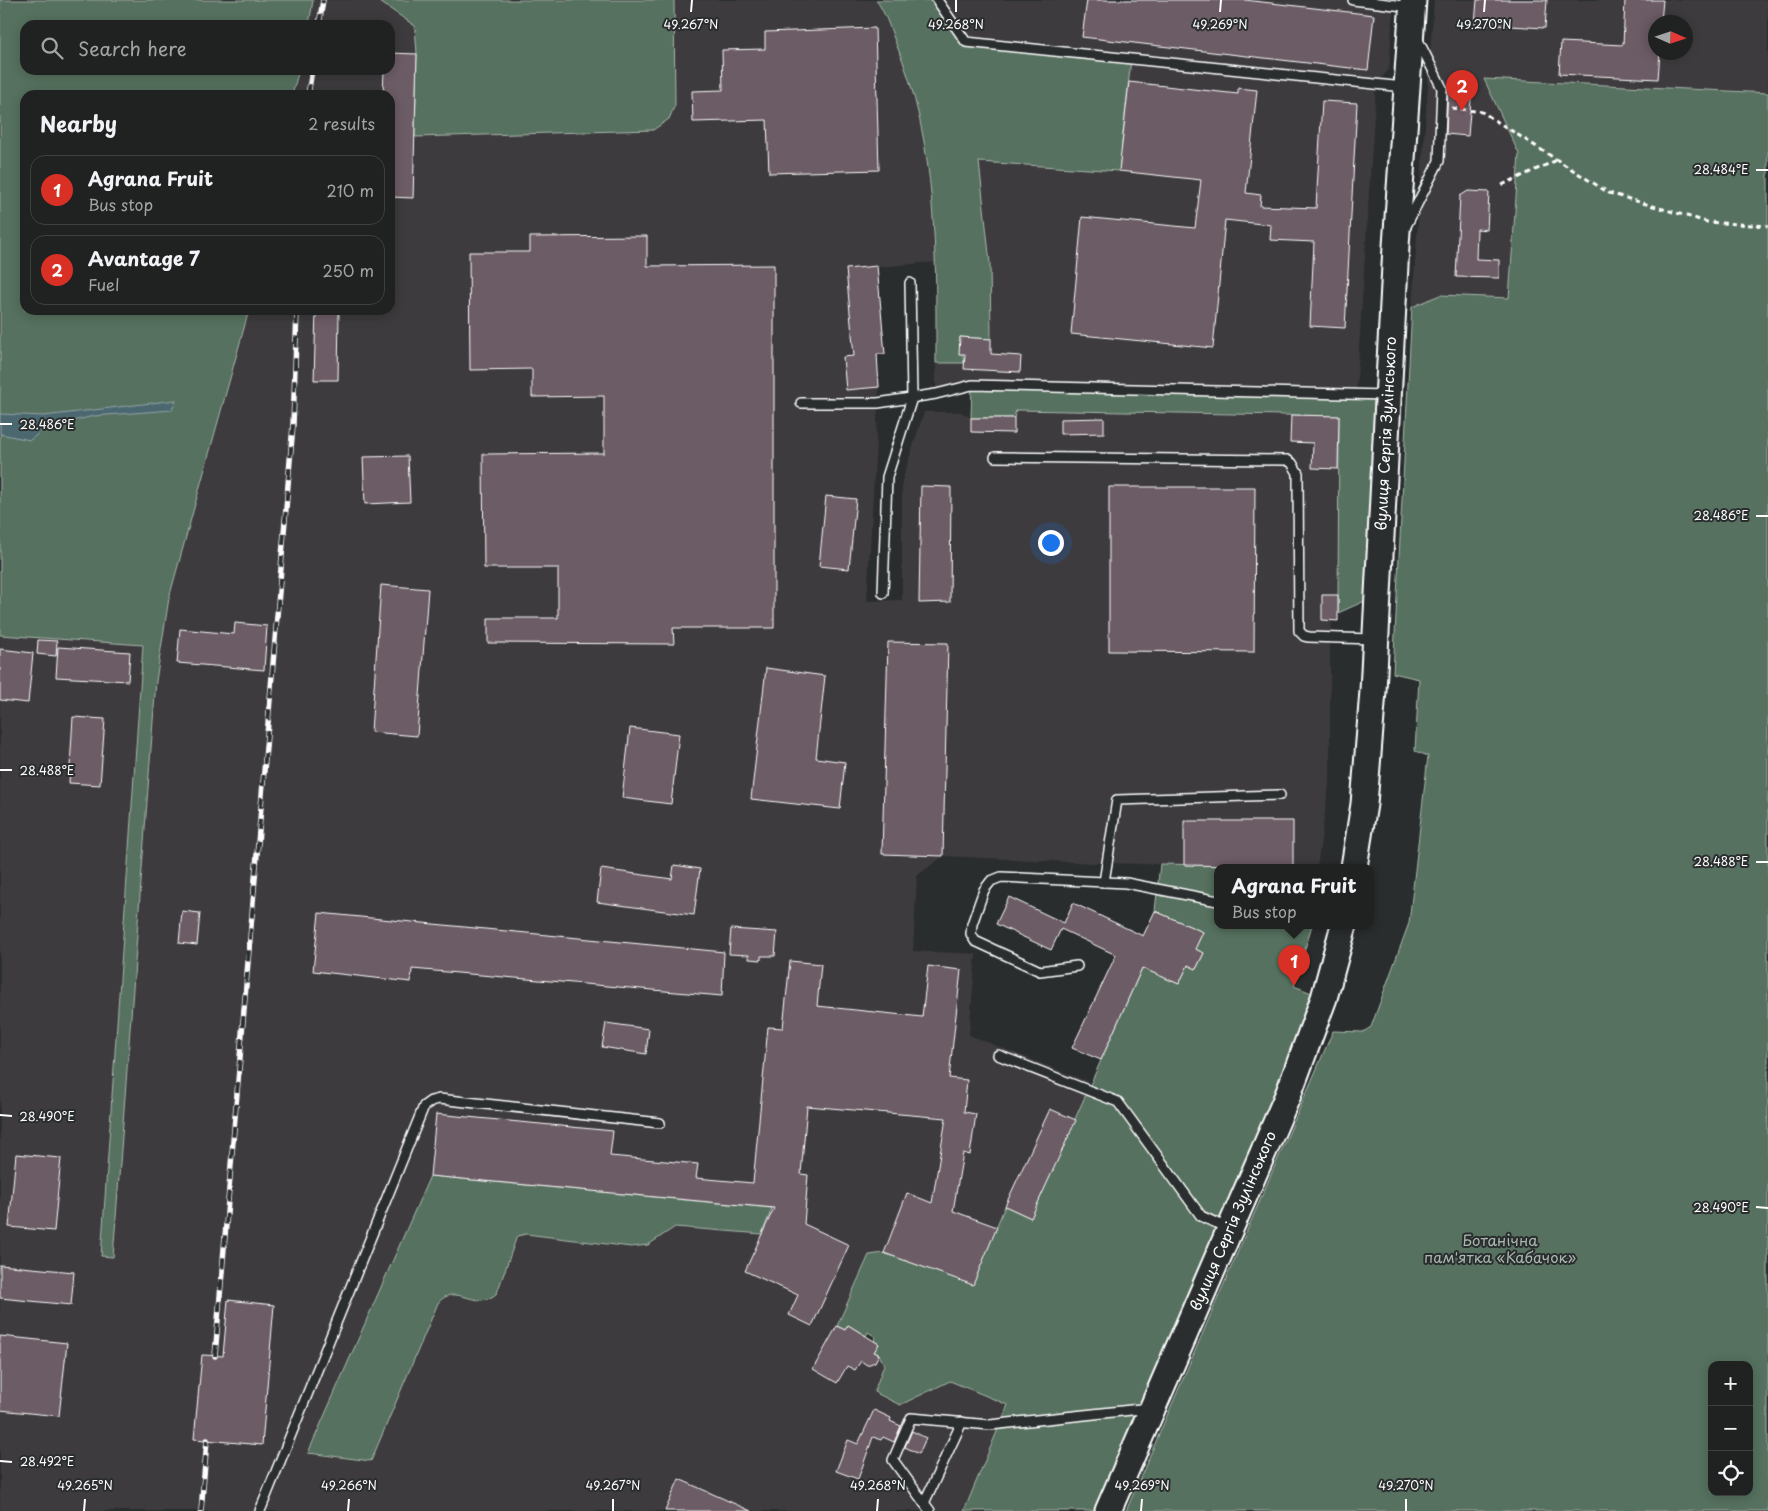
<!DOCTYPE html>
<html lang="en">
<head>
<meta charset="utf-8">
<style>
  :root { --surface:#202222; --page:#2d2f2f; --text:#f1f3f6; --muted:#a2a4a5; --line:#3d3f40; --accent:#d93025 }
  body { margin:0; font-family:"Playpen Sans",sans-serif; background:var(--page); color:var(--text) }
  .controls { position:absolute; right:15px; bottom:15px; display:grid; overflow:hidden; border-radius:10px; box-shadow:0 2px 12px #0003 }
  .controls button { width:45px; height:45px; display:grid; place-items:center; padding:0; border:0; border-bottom:1px solid var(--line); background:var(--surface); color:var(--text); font:25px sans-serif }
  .compass { position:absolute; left:1648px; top:15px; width:45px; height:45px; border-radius:50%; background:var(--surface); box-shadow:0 2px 12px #0003; rotate:93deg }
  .you { position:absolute; left:1050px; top:542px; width:18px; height:18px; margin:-12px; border:4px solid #fff; border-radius:50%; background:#1a73e8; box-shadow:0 0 0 8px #1a73e833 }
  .badge { display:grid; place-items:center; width:32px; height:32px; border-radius:50%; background:var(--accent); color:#fff; font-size:16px; font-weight:700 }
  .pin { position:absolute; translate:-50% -41px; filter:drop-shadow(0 1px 2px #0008) }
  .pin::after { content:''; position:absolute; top:26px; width:18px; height:15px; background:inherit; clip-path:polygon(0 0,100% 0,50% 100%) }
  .popup { position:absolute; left:1214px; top:864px; width:160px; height:65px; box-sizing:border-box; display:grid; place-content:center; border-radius:10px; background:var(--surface); filter:drop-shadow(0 1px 4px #0005); font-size:16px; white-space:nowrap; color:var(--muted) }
  .popup b { font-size:19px; color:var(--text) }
  .popup::after { content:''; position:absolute; left:50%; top:100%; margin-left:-10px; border:10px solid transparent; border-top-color:var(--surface) }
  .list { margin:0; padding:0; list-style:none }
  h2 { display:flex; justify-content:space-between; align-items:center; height:65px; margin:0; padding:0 20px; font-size:21px }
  h2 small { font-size:16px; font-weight:400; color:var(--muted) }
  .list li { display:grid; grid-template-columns:32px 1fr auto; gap:15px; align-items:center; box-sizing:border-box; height:70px; margin:0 10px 10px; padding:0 10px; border:1px solid var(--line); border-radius:15px }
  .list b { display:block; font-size:19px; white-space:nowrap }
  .list p { margin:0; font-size:16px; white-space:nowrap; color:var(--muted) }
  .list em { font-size:16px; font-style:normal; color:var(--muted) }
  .icon { flex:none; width:28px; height:28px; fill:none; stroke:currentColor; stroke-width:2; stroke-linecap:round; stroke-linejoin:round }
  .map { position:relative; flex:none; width:1768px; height:1511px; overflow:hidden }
  .search { position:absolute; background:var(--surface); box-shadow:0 2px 12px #0003; left:20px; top:20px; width:375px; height:55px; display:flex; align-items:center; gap:12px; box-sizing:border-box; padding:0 18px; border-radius:15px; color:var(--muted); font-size:19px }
  .panel { position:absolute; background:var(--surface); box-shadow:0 2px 12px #0003; left:20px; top:90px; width:375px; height:225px; border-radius:15px }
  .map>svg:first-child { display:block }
  .built { fill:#3e3b3e; fill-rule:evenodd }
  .green { fill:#56715f; stroke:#aab8af; fill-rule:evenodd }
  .water { fill:#4c6770; stroke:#94a4a9 }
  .building { fill:#6c5b65; stroke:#fff }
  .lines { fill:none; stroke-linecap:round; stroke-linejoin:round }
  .lane-casing { stroke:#fff; stroke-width:12 }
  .secondary-casing { stroke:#fff; stroke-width:29 }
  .path { stroke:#fff; stroke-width:3; stroke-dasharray:5 4; stroke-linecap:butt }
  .lane { stroke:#2a2d2e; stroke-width:9 }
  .secondary { stroke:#2a2d2e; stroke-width:25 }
  .rail-casing { stroke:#fff; stroke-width:5.5 }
  .rail { stroke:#2a2d2e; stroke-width:4; stroke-dasharray:11; stroke-linecap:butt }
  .ticks { fill:none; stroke:#fff; stroke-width:2 }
  .labels { text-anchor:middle; stroke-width:4; stroke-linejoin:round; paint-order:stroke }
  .street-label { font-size:15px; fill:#fff; stroke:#2a2d2e }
  .park-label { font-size:15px; fill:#aab8af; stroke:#2a2d2e }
  .ticks-label { font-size:12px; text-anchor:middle; fill:#fff; stroke:#2a2d2e; stroke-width:4; stroke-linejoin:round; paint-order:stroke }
</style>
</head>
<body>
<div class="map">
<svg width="1768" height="1511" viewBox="0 0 1768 1511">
  <rect width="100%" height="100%" fill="#2a2d2e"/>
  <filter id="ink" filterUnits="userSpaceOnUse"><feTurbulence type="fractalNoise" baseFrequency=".02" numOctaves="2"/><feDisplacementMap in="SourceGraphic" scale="10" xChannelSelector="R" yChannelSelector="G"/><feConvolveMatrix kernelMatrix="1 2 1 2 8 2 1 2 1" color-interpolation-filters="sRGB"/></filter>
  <g filter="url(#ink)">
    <!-- built -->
    <g class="built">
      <path d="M313 0H1394L1389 69 1376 84 1356 394 972 385 936 394V262L877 267 885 354 877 355 879 387 867 601 902 600V481L924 412H961L971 418H1014L1016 410 1339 416 1338 621H1332L1330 638V778L1317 867 1095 863 943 856 917 876 913 951 976 954 969 1035 1091 1083 1076 1120 1050 1109 997 1227 907 1194 884 1253 869 1255 837 1326 813 1369 837 1383 847 1366 855 1370 861 1361 867 1365 875 1362 879 1354 900 1405 950 1381 1008 1405 964 1511H751L679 1479 665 1511H0V635L143 644 101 1256 112 1257 156 681 169 598 249 310H390V95H292L299 70H390V25H309ZM430 1176 772 1208 773 1210 761 1234 675 1227 648 1245 526 1234 517 1236 497 1293 480 1301 453 1294 444 1296 438 1303ZM869 1448 857 1479 836 1471Z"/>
      <path d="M1434 0H1768V93L1485 80 1519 154 1509 298 1440 295 1412 307ZM1656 22H1686V52H1656Z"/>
    </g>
    <!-- green -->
    <g class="green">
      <path d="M0 0H313L309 25H25V70H299L292 95H25V310H249L169 598 156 681 113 1257 101 1256 143 645 0 635Z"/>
      <path d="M377 0H674L675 105 669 119 653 130 415 137 417 54 415 26Z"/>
      <path d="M876 0H937L966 42 1131 59 1119 171 979 162 990 263 991 339 960 337 964 363H936C936 255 938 143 895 41 890 28 885 12 876 0Z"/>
      <path d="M1484 79 1768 93V1511H1126L1333 1031 1363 1032 1371 1027 1409 923 1428 756 1415 751 1419 679 1393 673 1412 307 1440 295 1509 298 1519 154ZM1712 1365H1749V1492H1712Z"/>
      <path d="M972 385 1376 394 1367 600 1338 613 1339 416 1016 410 1014 418H971Z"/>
      <path d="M1160 864 1324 867H1218V925H1312L1294 986 1324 998 1108 1511H964L1008 1405 950 1381 900 1405 874 1392 884 1365 879 1354 874 1352 879 1344 874 1341 876 1337 868 1332 866 1336 848 1325 845 1330 837 1326 869 1255 884 1253 973 1284 1005 1206 1031 1218 1142 968 1179 984 1188 965 1196 969 1204 953 1195 949 1203 932 1155 911Z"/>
      <path d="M430 1176 772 1208 762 1234 675 1227 648 1245 631 1247 526 1234 517 1236 497 1293C476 1313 456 1281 438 1303L371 1461 308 1453Z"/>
    </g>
    <!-- water -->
    <path class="water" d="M176 400 172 410 94 416 47 427 30 440 0 434V414L44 416Z"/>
    <!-- building -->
    <g class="building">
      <path d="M1087 0H1245L1374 15 1368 70 1082 37Z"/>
      <path d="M1477 0H1547L1545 28 1475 24Z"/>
      <path d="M1625 0H1663L1661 22H1656V52H1660L1658 79 1559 74 1561 42 1623 45Z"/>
      <path d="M875 28 879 170 769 173 767 120 693 122 692 91 723 90 722 50 765 49V32Z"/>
      <path d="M390 53 417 54 413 198 390 197V95H383L384 70H390Z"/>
      <path d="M1129 82 1238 94V88L1257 90 1246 193 1261 195 1260 206 1316 208 1322 101 1357 103 1345 328 1310 326 1314 242 1270 240 1271 225 1225 220 1213 348 1071 334 1082 217 1195 228 1201 180 1119 171Z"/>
      <path d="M1448 86 1472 88 1468 136 1446 134Z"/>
      <path d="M1468 191 1489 192 1487 230 1477 229 1476 259 1499 260V278L1456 277 1460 196Z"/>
      <path d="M647 236V266L774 265V628H673L674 644 488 643V618H558V568H484L483 454 604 453V396L532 397V369L470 370 469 252H530V237Z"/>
      <path d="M877 266 885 354H877L879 387 846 390 843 357 854 356 846 269Z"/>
      <path d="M316 310H339L338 380H314Z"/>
      <path d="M960 337 991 339V354L1021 356 1020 372 964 369 965 354H959Z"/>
      <path d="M1291 415 1339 416 1338 469 1312 468 1313 443 1290 442Z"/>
      <path d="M971 418H1014V433L971 432Z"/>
      <path d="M1104 418V433L1060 434V419Z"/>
      <path d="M408 456 410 502 365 504 363 457Z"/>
      <path d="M921 486 951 487 950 602 919 603Z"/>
      <path d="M1109 487H1255L1254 652 1109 651Z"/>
      <path d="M826 496 856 499 849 569 819 566Z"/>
      <path d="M381 585 428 589 417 736 371 732Z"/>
      <path d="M1322 595H1338V621L1322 620Z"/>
      <path d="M235 623 267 626 264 670 177 663 180 629 234 634Z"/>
      <path d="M38 640 57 641 56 656 37 654Z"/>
      <path d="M888 642 948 643 943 856 882 854Z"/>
      <path d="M58 647 130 652 128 681 56 677Z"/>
      <path d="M0 649 33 653 28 703 0 700Z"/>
      <path d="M766 668 825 676 816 758 845 762 840 809 751 799Z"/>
      <path d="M73 717 105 719 100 785 69 783Z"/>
      <path d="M630 728 679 734 671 804 622 798Z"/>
      <path d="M1184 821H1293V867L1184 865Z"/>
      <path d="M674 865 700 869 694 915 597 902 601 869 672 879Z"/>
      <path d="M1009 897 1064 923 1073 903 1143 936 1155 911 1203 932 1195 949 1204 953 1196 969 1188 965 1179 984 1142 968 1101 1060 1072 1048 1116 955 1061 929 1051 950 996 924Z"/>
      <path d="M182 911 200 913 197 945 179 943Z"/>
      <path d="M319 913 724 952 722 996 412 969 411 982 313 971Z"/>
      <path d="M731 929 777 932 775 956H761V960L749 959V955L729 954Z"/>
      <path d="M790 961 821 964 817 1006 922 1017 928 966 961 970 949 1078 967 1080 964 1112 976 1114 970 1155 963 1153 953 1211 997 1227 973 1285 884 1253 907 1193 932 1203 946 1118 807 1106 801 1174 808 1175 804 1224 849 1245 812 1326 789 1315 798 1295 745 1271 774 1208 430 1176 436 1114 613 1131 610 1156 698 1164 696 1178 753 1183 768 1027 783 1028Z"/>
      <path d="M606 1023 649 1029 646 1054 602 1047Z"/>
      <path d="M1050 1109 1076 1120 1031 1218 1005 1206Z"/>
      <path d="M16 1154 61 1158 54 1231 9 1227Z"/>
      <path d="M0 1265 74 1272 71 1305 0 1298Z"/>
      <path d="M228 1300 274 1305 262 1445 194 1439 202 1355 223 1356Z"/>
      <path d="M848 1325 879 1344 874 1352 879 1354 875 1362 867 1365 861 1361 855 1370 847 1366 837 1383 813 1369 837 1326 845 1330Z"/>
      <path d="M0 1336 67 1343 59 1416 0 1410Z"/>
      <path d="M874 1410 891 1418 890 1421 901 1426 894 1442 883 1437 881 1440 873 1437 858 1479 836 1471 848 1440 858 1444Z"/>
      <path d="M912 1431 926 1438 919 1454 905 1447Z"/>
      <path d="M679 1479 751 1511H665Z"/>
    </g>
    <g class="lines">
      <!-- lane casing -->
      <g class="lane-casing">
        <g id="lane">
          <path d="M937 0 966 42 1404 87"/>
          <path d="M1353 0 1412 7"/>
          <path d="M1405 228 1439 161 1442 88 1418 40"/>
          <path d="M801 403H878L936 394 972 385 1386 395"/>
          <path d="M995 457 1287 460 1292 463 1298 473 1299 631 1304 636 1309 637 1373 639"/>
          <path d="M883 593 887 477 912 398 910 283"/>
          <path d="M1104 882 1117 800 1280 795"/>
          <path d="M1077 966 1040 971 975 941 971 934 972 924 984 890 991 881 1001 877 1126 883 1218 901"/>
          <path d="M998 1055 1118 1102 1201 1216 1229 1229"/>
          <path d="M924 1503 962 1422"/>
          <path d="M260 1511 424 1106 431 1101 439 1099 660 1123"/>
          <path d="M930 1511 893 1460 911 1418 990 1425 1150 1408"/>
        </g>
      </g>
      <!-- secondary casing -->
      <g class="secondary-casing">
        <g id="secondary">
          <path id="s1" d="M1354 867 1364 804 1373 691 1396 246 1413 0"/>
          <path id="s2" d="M1108 1511 1288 1095 1324 998 1344 925"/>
        </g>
      </g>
      <!-- path -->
      <g class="path">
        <path d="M1452 108 1482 112 1609 193 1707 222 1768 226"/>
        <path d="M1502 185 1557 160"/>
      </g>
      <!-- lane -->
      <use href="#lane" class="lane"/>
      <!-- secondary -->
      <use href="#secondary" class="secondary"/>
      <!-- rail casing -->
      <g class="rail-casing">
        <g id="rail">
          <path d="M319 25 323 0"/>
          <path d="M308 95 312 70"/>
          <path d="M215 1356 293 425 297 310"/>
          <path d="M201 1511 207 1440"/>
        </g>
      </g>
      <!-- rail -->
      <use href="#rail" class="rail"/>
    </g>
  </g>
  <!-- ticks -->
  <path class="ticks" d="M691 12 692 0M956 12V0M1220 12 1221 0M1484 12 1485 0M1756 170H1768M0 424H12M1756 516H1768M0 770H12M1756 862H1768M0 1115 12 1116M1756 1207 1768 1208M0 1461 12 1462M84 1511 85 1499M348 1511 349 1499M613 1511V1499M877 1511 878 1499M1141 1511 1142 1499M1406 1511V1499"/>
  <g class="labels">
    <!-- street labels -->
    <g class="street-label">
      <text dy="5" stroke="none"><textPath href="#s1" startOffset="435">вулиця Сергія Зулінського</textPath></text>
      <text dy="5" stroke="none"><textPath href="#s2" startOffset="316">вулиця Сергія Зулінського</textPath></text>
    </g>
    <!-- park labels -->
    <g class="park-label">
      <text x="1500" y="1246">Ботанічна<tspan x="1500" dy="17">пам'ятка «Кабачок»</tspan></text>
    </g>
  </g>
  <g class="ticks-label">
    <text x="691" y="29">49.267°N</text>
    <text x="956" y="29">49.268°N</text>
    <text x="1220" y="29">49.269°N</text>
    <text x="1484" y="29">49.270°N</text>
    <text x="1721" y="174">28.484°E</text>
    <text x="47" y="429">28.486°E</text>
    <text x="1721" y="520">28.486°E</text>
    <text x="47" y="775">28.488°E</text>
    <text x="1721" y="866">28.488°E</text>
    <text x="47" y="1121">28.490°E</text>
    <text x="1721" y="1212">28.490°E</text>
    <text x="47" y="1466">28.492°E</text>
    <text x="85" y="1490">49.265°N</text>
    <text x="349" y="1490">49.266°N</text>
    <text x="613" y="1490">49.267°N</text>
    <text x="878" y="1490">49.268°N</text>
    <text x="1142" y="1490">49.269°N</text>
    <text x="1406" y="1490">49.270°N</text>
  </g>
</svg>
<div class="controls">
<button>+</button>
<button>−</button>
<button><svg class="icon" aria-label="locate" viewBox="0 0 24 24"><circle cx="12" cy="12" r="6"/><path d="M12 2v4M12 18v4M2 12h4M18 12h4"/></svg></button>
</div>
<svg class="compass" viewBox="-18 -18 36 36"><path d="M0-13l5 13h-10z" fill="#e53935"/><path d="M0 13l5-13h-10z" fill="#a2a4a5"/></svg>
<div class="you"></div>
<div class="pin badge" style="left:1294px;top:986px">1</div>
<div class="popup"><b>Agrana Fruit</b>Bus stop</div>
<div class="pin badge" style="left:1462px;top:111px">2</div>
<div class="search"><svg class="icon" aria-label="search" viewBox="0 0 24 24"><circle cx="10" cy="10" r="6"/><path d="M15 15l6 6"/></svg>Search here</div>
<section class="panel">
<h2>Nearby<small>2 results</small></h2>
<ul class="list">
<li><span class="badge">1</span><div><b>Agrana Fruit</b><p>Bus stop</p></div><em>210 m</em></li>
<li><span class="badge">2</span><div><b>Avantage 7</b><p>Fuel</p></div><em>250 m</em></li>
</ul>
</section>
</div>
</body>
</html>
